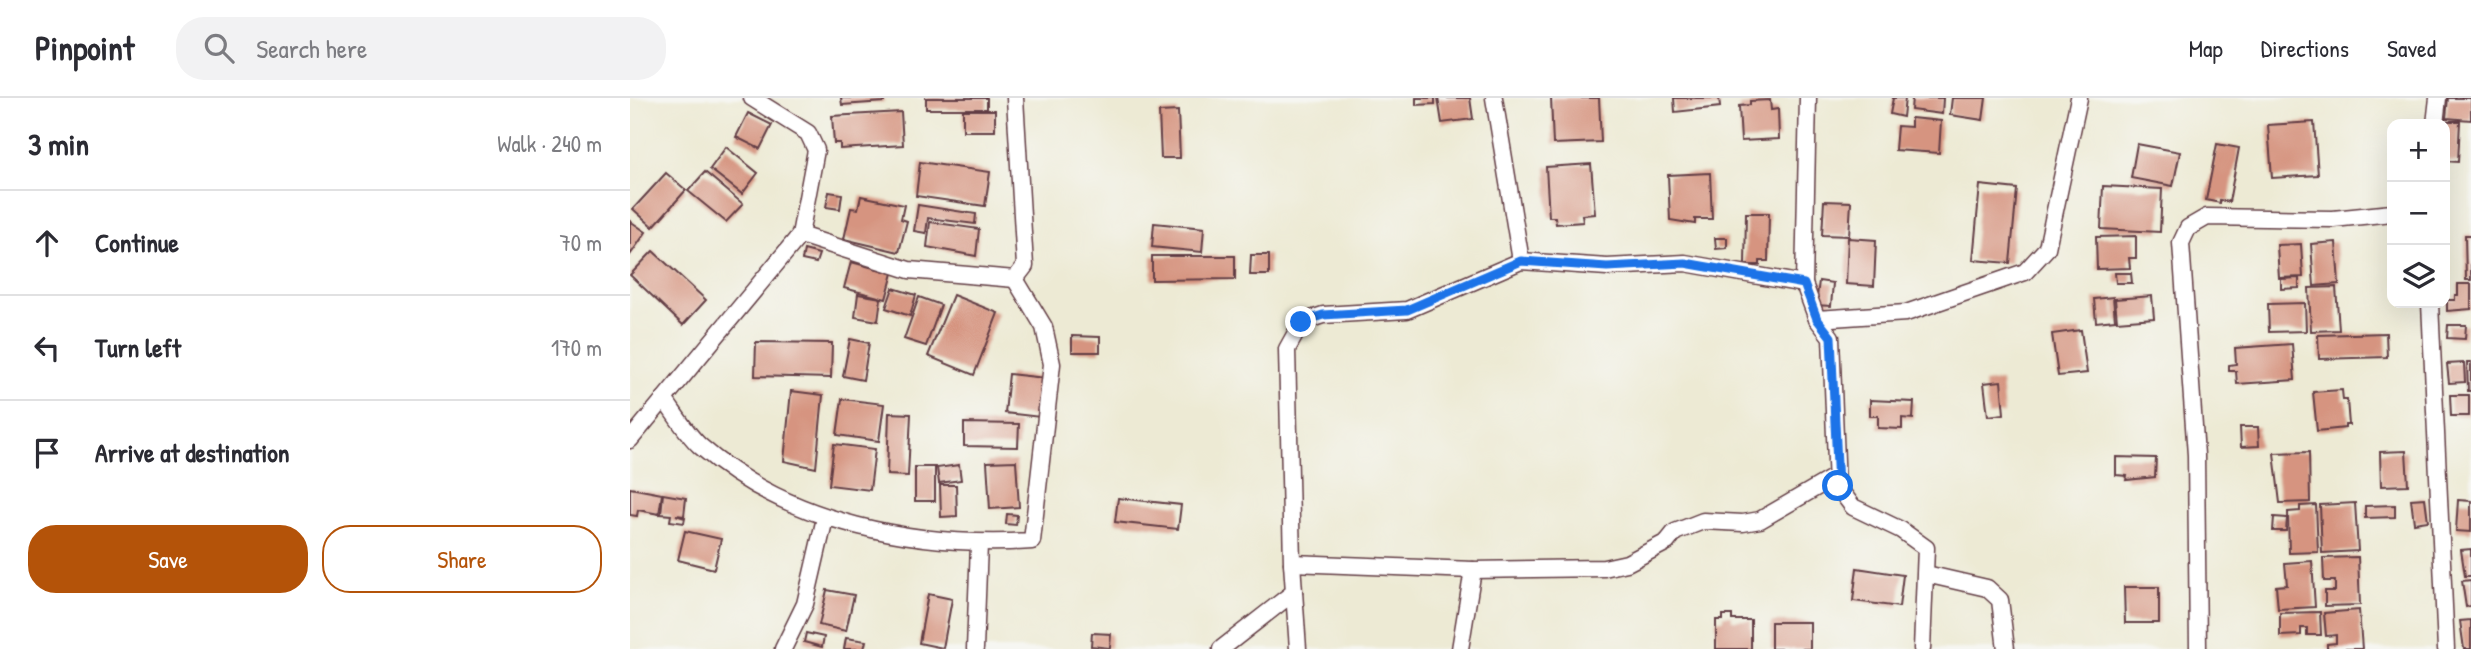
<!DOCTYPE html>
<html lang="en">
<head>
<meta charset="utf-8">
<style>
  :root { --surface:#fff; --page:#f2f2f3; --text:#2b2b33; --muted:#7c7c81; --line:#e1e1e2; --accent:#b45309 }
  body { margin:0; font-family:"Patrick Hand",sans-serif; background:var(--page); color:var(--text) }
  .controls { position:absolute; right:21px; top:21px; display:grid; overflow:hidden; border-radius:14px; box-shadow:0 7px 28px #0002 }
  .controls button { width:63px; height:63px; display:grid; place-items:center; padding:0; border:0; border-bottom:2px solid var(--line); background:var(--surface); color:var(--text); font:35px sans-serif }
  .stop { position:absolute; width:21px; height:21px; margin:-16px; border:5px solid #1a73e8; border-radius:50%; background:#fff }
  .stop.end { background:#1a73e8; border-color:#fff; box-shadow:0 2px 7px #0008 }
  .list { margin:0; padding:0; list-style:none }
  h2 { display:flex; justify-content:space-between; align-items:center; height:91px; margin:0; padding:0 28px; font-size:30px }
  h2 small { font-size:23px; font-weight:400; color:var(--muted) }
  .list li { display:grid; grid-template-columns:46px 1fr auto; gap:21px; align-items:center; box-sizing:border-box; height:105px; padding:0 28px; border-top:2px solid var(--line) }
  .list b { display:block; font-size:26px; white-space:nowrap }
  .list em { font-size:23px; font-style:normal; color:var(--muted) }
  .actions { display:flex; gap:14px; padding:21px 28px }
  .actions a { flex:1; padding:16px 0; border:2px solid var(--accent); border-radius:28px; text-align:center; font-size:24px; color:var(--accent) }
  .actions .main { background:var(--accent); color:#fff }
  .icon { flex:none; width:38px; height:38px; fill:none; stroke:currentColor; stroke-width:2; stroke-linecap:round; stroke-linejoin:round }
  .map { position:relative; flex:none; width:1841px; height:551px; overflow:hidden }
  header { display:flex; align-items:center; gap:42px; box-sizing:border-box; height:98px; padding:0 35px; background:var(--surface); border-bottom:2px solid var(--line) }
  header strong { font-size:33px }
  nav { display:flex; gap:38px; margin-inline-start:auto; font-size:24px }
  .search { width:490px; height:63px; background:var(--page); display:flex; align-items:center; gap:18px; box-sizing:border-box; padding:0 24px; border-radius:28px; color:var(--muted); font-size:26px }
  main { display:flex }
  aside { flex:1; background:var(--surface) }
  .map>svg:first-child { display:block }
  .building { fill:#d69480 }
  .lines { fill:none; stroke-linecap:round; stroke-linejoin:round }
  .minor-casing { stroke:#623d44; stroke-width:19 }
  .minor { stroke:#fff; stroke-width:16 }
  .route { stroke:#1a73e8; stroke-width:9 }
</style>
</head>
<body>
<header>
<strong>Pinpoint</strong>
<div class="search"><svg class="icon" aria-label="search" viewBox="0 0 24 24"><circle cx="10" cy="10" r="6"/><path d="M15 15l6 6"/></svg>Search here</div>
<nav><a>Map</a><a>Directions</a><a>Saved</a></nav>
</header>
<main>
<aside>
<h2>3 min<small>Walk · 240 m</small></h2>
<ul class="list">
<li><svg class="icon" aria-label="ahead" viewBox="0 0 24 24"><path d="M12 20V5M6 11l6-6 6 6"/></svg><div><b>Continue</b></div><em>70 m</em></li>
<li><svg class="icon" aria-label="left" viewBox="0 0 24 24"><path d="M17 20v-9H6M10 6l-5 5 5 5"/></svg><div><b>Turn left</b></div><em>170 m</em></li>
<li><svg class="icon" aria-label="arrive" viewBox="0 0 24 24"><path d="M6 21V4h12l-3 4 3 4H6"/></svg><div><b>Arrive at destination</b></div></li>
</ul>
<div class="actions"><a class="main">Save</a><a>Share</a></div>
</aside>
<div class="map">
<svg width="1841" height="551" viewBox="0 0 1841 551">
  <rect width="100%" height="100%" fill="#f6f6f2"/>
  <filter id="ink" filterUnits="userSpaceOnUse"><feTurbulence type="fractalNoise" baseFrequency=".0143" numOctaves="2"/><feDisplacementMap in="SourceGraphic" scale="14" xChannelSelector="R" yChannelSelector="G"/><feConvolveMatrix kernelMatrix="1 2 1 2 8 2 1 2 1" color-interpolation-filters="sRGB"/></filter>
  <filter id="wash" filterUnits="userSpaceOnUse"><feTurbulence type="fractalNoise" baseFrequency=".00686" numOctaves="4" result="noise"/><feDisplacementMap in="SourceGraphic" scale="28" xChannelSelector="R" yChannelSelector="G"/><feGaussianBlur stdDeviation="1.57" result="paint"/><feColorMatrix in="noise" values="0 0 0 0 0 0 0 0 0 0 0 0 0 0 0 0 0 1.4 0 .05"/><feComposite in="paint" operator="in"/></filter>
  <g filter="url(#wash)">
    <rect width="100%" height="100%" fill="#edead4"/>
    <g id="blocks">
      <!-- building -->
      <g class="building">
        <path d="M211 0H254V4L212 7Z"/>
        <rect x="296" y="0" width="61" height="11"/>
        <path d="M786 0H805V6L786 7Z"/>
        <path d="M808 0H840L843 21 812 25Z"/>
        <path d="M921 0H969L971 44 923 46Z"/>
        <path d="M1044 0H1089L1090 9 1045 14Z"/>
        <path d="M1263 0H1275L1273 19 1260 16Z"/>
        <path d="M1282 0H1313L1312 16 1281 12Z"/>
        <path d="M1322 0H1356L1353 22 1320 17Z"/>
        <path d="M1818 0H1841V22L1816 20Z"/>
        <path d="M1140 2 1141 12 1148 11 1149 41 1111 43 1109 8 1120 7V3Z"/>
        <rect x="333" y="12" width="32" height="21"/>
        <path d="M548 13 550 60H531L529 14Z"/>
        <path d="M271 14 273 47 210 51V45H204L202 18Z"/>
        <path d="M118 15 142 27 130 51 106 39Z"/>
        <path d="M1281 20 1311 23 1309 55 1265 52 1267 28 1281 29Z"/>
        <path d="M1816 23H1830L1828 64 1815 63Z"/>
        <path d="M1684 24 1688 77 1642 80 1638 27Z"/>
        <path d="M1507 46 1550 54 1543 88 1501 80Z"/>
        <path d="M1587 46 1609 50 1599 104 1590 102V105L1576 102Z"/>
        <path d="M96 49 128 75 112 96 80 71Z"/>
        <path d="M290 64 360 74 355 108 286 98Z"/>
        <path d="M961 66 965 116 952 117 953 124 926 126 925 119H919L916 69Z"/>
        <path d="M75 74 113 106 96 124 58 93Z"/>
        <path d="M36 75 56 92 23 129 3 111Z"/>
        <path d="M1080 75 1082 121H1065V126L1040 122 1038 77Z"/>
        <path d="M1350 87 1387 91 1380 165 1343 162Z"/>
        <path d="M1473 88 1532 91 1530 134 1471 131Z"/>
        <path d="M199 94 212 96 210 111 196 109Z"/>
        <path d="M231 98 274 107 271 121 277 123 269 154 214 141 221 110 228 111Z"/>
        <path d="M1194 103 1221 104 1219 138 1192 137Z"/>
        <path d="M288 107 346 116 345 126 298 120 296 135 284 133Z"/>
        <path d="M1116 115H1139L1138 163H1130V167H1115Z"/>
        <path d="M0 123 16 134 0 157Z"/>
        <path d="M300 124 349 131 346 158 297 149Z"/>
        <path d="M524 125 574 130 572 154 522 149Z"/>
        <path d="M1835 137H1841V182H1836Z"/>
        <path d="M1506 138V160H1499L1500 170 1467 171 1466 139Z"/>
        <path d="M1085 140H1097V150L1086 151Z"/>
        <path d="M1218 140 1246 142 1244 188 1216 186Z"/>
        <path d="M1706 144 1709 186 1684 188 1681 146Z"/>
        <path d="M1671 146 1673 179 1649 180 1647 147Z"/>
        <path d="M174 152 189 156 186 165 172 162Z"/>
        <path d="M23 153 76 202 53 227 0 177Z"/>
        <path d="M621 157H639V177H620Z"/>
        <path d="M522 158H605V181L522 182Z"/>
        <path d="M221 164 263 175 256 201 214 190Z"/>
        <path d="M1485 175H1501L1502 185H1486Z"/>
        <path d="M1669 180V190L1651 191V181Z"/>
        <path d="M1189 183 1203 185 1201 208 1186 207Z"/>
        <path d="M1828 186H1841V211L1817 213V202H1825V197H1828Z"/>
        <path d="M1706 189 1709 232 1681 233 1679 190Z"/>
        <path d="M263 190 286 197 280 218 256 210Z"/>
        <path d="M228 196 251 200 248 223 225 219Z"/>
        <path d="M323 197 368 215 344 277 298 258Z"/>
        <path d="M1522 198 1524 220 1487 223 1485 201Z"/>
        <path d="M289 199 311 207 296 248 274 241Z"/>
        <path d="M1483 199 1485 222 1466 224 1464 201Z"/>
        <path d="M1675 205 1676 233 1639 234 1638 206Z"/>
        <path d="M1818 227H1836L1835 241 1817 240Z"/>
        <path d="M1451 232 1457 275 1428 278 1422 236Z"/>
        <path d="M1756 235 1757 259 1689 261 1688 237Z"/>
        <path d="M442 238 470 239V254H442Z"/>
        <path d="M220 241 239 245 233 282 213 278Z"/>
        <path d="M126 244 202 245 201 280 125 278Z"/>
        <path d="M1662 246 1665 282 1607 286 1606 273H1599V267L1606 266 1605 250Z"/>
        <path d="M1837 264H1841V293H1838Z"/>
        <path d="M1834 265 1835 284 1819 285 1817 266Z"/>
        <path d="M379 276 415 280 410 319 375 315Z"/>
        <path d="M1371 283 1374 316 1358 318 1354 285Z"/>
        <path d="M1712 292 1713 302H1717L1719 327H1715V330L1687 333 1683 294Z"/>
        <path d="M161 293 193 297 186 370 154 363Z"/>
        <path d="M1820 297H1839V318H1821Z"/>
        <path d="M212 301 254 306 249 343 207 337Z"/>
        <path d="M1240 302 1284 304 1283 321 1272 320V331L1248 330V318H1240Z"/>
        <path d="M259 315 281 316 278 378 257 377Z"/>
        <path d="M334 325 389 326 388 349 334 348Z"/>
        <path d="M1610 329H1628L1629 348 1611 349Z"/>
        <path d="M204 346 245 351 240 392 199 387Z"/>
        <path d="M1776 353 1778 387 1751 388 1750 354Z"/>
        <path d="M1679 354 1680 404 1650 405 1644 355Z"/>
        <path d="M1486 359 1526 360 1525 379 1496 382 1497 378 1486 377Z"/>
        <path d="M386 363 389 409 360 411 357 364Z"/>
        <path d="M329 367 331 382 309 385 307 370Z"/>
        <rect x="285" y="369" width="20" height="34"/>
        <path d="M310 387H326L327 418 311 419Z"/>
        <path d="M0 390 32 396 29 416 8 412 7 418 0 417Z"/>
        <path d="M33 396 56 400 54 418 46 417 55 420 54 425 40 423 41 417 31 416Z"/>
        <path d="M488 400 551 407 548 431 485 424Z"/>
        <path d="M1795 400 1798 423 1784 425 1781 401Z"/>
        <path d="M1828 402 1841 403V434L1826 433Z"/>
        <path d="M1725 405 1728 453 1692 455 1690 407Z"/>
        <path d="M1686 407 1688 454 1659 455 1658 414 1670 413V408Z"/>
        <path d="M1765 407V419L1735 420V408Z"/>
        <path d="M377 416 387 417 386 427 376 426Z"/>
        <path d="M1644 419 1657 420 1656 433H1643Z"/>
        <path d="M55 433 91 441 84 471 48 462Z"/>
        <path d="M1841 451V478H1835L1831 452Z"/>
        <path d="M1728 459 1730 507 1695 508V493H1705V483H1694L1693 460Z"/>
        <path d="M1682 463 1685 509 1648 511 1646 488 1657 487 1655 465Z"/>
        <path d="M1227 470 1273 477 1269 509 1223 503Z"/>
        <path d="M1841 482V508L1836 509 1832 483Z"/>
        <path d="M1494 489H1529V525H1495Z"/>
        <path d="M197 492 224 497 216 533 189 527Z"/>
        <path d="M298 496 322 501 313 550 289 545Z"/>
        <path d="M1729 512 1732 551H1697V546L1706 545V537L1696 538 1694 515Z"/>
        <path d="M1690 514 1691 537H1677V530H1671V537L1650 538V515Z"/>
        <path d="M1093 517H1102V522H1121V551H1086V522H1093Z"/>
        <path d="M1841 522V551H1834L1830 523Z"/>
        <rect x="1141" y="524" width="39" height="27"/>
        <path d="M176 535 194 539 192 549 174 544Z"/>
        <path d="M462 535 481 536 480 550 461 548Z"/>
        <path d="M216 540 236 543 234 551H214Z"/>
      </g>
    </g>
  </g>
  <g filter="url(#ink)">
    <use href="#blocks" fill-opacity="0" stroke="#623d44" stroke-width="2"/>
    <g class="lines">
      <!-- minor casing -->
      <g class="minor-casing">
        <g id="minor">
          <path d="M864 0 891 163"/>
          <path d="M1178 0 1174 186 1187 221 1201 239 1207 388 1223 409 1271 432 1296 450 1292 551"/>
          <path d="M1805 26 1808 0"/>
          <path d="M170 137 279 172 385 181 395 168 385 0"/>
          <path d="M1800 205 1816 551"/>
          <path d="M1187 221 1276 215 1395 174 1417 150 1449 0"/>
          <path d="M34 301C45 316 56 335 70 348 159 426 287 450 402 443L422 266 414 229 385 181"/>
          <path d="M0 342 170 137 186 52 178 35 122 0"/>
          <path d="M662 465 843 472 974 470 997 465 1037 444 1045 434 1073 423 1113 425 1130 422 1206 378"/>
          <path d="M1296 476 1357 490 1370 502 1376 551"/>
          <path d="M153 551 175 506 195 420"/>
          <path d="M345 551 349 446"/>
          <path d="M591 551 664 494"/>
          <path d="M668 551 662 465 657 251 672 224 693 217 777 212 891 163 977 169 1055 165 1174 186"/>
          <path d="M830 551 843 472"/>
          <path d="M1568 551 1566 357 1551 145 1558 130 1577 119 1703 121 1762 115"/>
        </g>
      </g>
      <!-- minor -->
      <use href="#minor" class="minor"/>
    </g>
  </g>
  <g class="lines" filter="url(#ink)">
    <!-- route -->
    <path class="route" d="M671 224 693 217 777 212 891 163 977 169 1055 165 1174 186 1187 221 1201 239 1208 388"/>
  </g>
</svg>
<div class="controls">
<button>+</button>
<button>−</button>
<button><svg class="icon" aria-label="layers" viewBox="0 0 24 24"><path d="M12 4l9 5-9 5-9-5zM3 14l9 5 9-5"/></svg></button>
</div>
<div class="stop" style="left:1208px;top:388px"></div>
<div class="stop end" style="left:671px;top:224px"></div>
</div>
</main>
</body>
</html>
